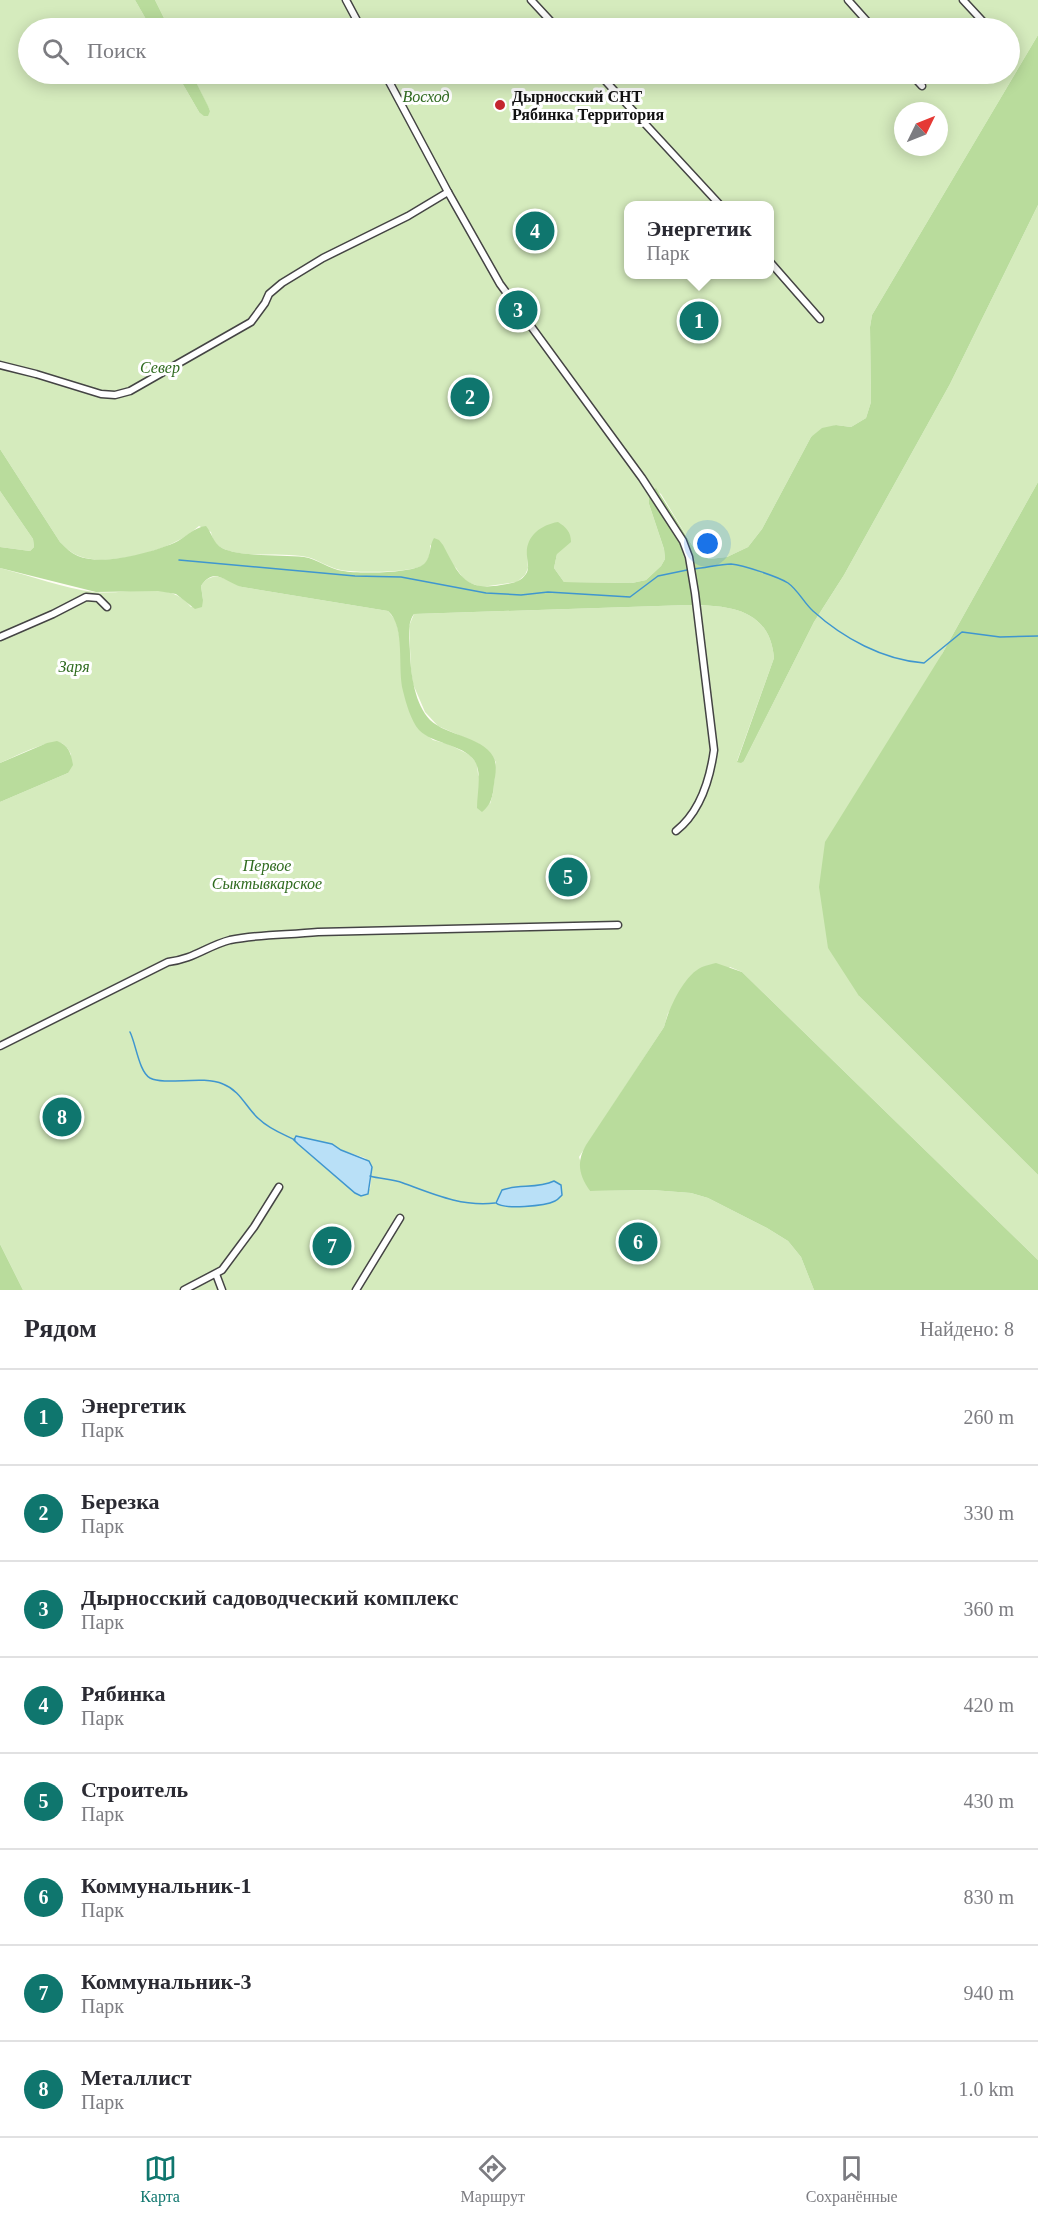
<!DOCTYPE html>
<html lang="ru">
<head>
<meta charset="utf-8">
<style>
  :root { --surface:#fff; --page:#f7f7f7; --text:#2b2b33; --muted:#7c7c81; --line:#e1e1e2; --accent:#0f766e }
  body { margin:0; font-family:Georgia,serif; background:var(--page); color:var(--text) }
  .compass { position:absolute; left:894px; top:102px; width:54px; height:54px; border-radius:50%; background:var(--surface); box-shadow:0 3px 15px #0003; rotate:47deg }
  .you { position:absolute; left:708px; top:544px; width:21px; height:21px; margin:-15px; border:4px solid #fff; border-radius:50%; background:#1a73e8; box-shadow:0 0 0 9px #1a73e833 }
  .badge { display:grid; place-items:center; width:39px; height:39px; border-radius:50%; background:var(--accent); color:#fff; font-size:20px; font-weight:700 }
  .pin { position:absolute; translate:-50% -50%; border:3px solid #fff; box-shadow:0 2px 6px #0006 }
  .popup { position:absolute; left:624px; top:201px; width:150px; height:78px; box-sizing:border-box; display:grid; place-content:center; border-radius:12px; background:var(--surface); filter:drop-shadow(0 2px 4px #0005); font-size:20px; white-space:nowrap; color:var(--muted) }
  .popup b { font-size:22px; color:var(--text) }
  .popup::after { content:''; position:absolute; left:50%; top:100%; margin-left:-12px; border:12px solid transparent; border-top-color:var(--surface) }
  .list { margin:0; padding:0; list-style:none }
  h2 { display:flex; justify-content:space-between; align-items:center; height:78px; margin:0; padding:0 24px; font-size:26px }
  h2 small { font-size:20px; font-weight:400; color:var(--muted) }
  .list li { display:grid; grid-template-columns:39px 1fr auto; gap:18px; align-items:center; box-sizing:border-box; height:96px; padding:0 24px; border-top:2px solid var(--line) }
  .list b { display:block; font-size:22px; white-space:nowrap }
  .list p { margin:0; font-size:20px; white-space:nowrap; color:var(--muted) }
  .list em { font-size:20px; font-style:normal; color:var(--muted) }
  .icon { flex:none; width:33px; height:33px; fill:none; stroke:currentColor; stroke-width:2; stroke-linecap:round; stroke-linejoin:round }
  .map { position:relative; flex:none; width:1038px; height:1290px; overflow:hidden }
  .search { position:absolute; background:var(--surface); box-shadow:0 3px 15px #0003; left:18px; right:18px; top:18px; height:66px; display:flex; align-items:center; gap:15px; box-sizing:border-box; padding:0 21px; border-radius:33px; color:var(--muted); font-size:22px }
  .sheet { height:846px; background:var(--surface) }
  nav { display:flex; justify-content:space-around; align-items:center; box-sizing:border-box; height:84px; border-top:2px solid var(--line); background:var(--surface); font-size:16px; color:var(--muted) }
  nav a { display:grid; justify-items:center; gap:3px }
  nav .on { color:var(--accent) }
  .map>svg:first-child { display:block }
  .green { fill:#d5ebbd; fill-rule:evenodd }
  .forest { fill:#b9dc9c }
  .water { fill:#b9e0f7; stroke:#3f96cf; stroke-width:1.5 }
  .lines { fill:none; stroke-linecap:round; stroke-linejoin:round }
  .stream { stroke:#3f96cf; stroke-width:1.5 }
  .minor-casing { stroke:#444; stroke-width:9 }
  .minor { stroke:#fff; stroke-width:6 }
  .poi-dot { fill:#c4262e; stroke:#fff; stroke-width:2 }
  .labels { text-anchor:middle; stroke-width:6; stroke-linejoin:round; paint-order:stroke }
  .park-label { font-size:16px; font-style:italic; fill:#2f6b1f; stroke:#fff }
  .poi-label { font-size:16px; font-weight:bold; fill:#111; stroke:#fff; text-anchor:start }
</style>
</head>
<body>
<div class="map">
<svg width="1038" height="1290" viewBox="0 0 1038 1290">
  <rect width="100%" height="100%" fill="#fffdf5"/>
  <!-- green -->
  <g class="green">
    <path d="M0 0H135L151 28H28V74H177L199 112 210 111 192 74H1010V28H169L155 0H1038V35L872 315 870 327 871 402 866 418 851 427 836 425 811 437 762 529 748 547 727 557 709 559 701 554 692 545 661 494 653 488 649 504 664 549 665 559 661 566 646 580 632 583 564 582 554 568 557 554 527 556 528 568 525 575 517 582 481 587 465 581 456 568 430 545C430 552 430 560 423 565 413 573 354 573 341 570 329 568 319 560 307 557 284 552 240 559 220 547 215 544 212 538 211 532L199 526C192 532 184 538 175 542 152 554 103 566 79 556 71 553 66 548 60 542L0 449ZM903 111H939V147H903ZM628 206H770V274H628Z"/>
    <path d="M1038 205V482L942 654 859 996 1038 1175V1260L742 972 730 967 668 1013 664 1027 579 1157 590 1191 652 1190 691 1193 708 1198 767 1228 788 1241 801 1257 814 1290H23L0 1244V802L68 773 71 754C68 749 66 745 61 743 50 738 12 758 0 763V568C31 576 63 588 94 592 126 596 168 578 191 607L203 600 201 586C212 569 227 579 242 587L388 611 396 621 420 730 433 740 448 744 470 755 477 764 478 774 490 804 493 793 496 762 479 744 438 726 425 712 413 684 411 669 409 626 414 614 688 605C729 605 770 609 774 658L737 761H744L814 622 844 575 950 384ZM296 1136 332 1144 341 1150 365 1158 372 1167 370 1189 355 1193 303 1149Z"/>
    <path d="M0 491 33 539 34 547 30 551 0 547Z"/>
  </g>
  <!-- forest -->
  <g class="forest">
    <path d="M135 0H155L169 28H151Z"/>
    <path d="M1038 35V205L950 384 844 575 814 622 744 761 741 763 737 762 774 658C770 609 729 605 688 605L414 614C406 625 410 641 410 654 411 676 415 704 430 720 446 736 488 737 495 761 497 767 495 777 494 784 493 796 491 805 482 812L477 808C477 795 481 778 477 766 471 745 433 745 419 730 411 721 406 703 403 691 397 668 406 627 388 611L242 587C225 582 214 566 201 586L203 600 202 607 195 609 176 594 158 591 96 592 0 568V547L30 551 34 547 33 539 0 491V449L60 542C66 548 71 553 78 556 103 566 150 553 174 543 185 538 194 527 206 526 212 533 213 543 222 548 240 557 282 555 304 557 317 559 329 569 343 571 358 574 408 573 421 566 432 560 428 548 434 538L439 540 443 545C458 573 464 592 501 585 511 583 520 583 526 574 530 568 527 562 527 556 525 537 540 525 558 522 566 527 571 532 571 542L557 554 554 568 564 582 632 583 646 580 661 566 665 559 664 549 649 504V493L656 488 692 545 700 554 709 559 727 557 748 547 762 529 811 437 822 428 836 425 851 427 866 418 871 402 870 327 872 315Z"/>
    <path d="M177 74H192L208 106 210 111 208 116H204L199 112Z"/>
    <path d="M1038 482V1175L859 996 828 948 819 887 825 842 942 654Z"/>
    <path d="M57 741C69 745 71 754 73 765L68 773 0 802V763L47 743Z"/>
    <path d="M716 963 742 972 1038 1260V1290H814L801 1257 788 1241 767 1228 708 1198 691 1193 652 1190 590 1191C579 1175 576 1162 586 1145L664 1027C669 1008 684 975 702 967 707 965 712 964 716 963Z"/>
    <path d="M0 1244 23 1290H0Z"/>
  </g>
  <!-- water -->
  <g class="water">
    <path d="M296 1136 332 1144 341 1150 369 1161 372 1167 368 1194 361 1196 355 1193 298 1144 294 1140Z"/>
    <path d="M554 1181 561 1185 562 1195C560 1197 558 1200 555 1201 545 1206 504 1210 496 1203L502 1190C519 1184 537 1189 554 1181Z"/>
  </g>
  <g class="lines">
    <!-- stream -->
    <g class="stream">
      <path d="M179 560 355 576 401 577 486 593 521 595 548 592 630 597 658 576 687 570"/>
      <path d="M694 569C706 568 720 564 731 564 743 565 779 577 788 583 798 590 804 603 813 611 843 638 883 660 924 663L962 632 1000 637 1038 636"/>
      <path d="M130 1032C136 1044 139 1072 150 1078 166 1086 202 1075 223 1084 241 1091 246 1108 259 1119 269 1129 283 1134 295 1140"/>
      <path d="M370 1176C380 1179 392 1179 403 1183 433 1194 462 1207 495 1203"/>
    </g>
    <!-- minor casing -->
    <g class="minor-casing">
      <g id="minor">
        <path d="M346 0 361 28"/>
        <path d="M531 0 557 28"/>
        <path d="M848 0 873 28"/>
        <path d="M963 0 989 28"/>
        <path d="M385 74 448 192 500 284 642 478 683 541 689 557 695 593 714 750C710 779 700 812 676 831"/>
        <path d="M599 74 721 206"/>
        <path d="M911 74 922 86"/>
        <path d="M770 262 820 319"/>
        <path d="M0 365 36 374 101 394 115 395 130 391 251 322 265 303 269 294 282 283 323 258 408 216 448 192"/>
        <path d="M0 637 53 614 86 597 98 598 107 607"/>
        <path d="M0 1046 168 962C194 959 207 946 230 940 259 934 289 935 318 932L618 925"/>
        <path d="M216 1274 222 1290"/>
        <path d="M184 1290 222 1270 254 1227 279 1187"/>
        <path d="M356 1290 400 1218"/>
      </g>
    </g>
    <!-- minor -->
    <use href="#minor" class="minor"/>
  </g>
  <!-- markers -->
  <circle class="poi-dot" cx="500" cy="105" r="6"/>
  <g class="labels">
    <!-- park labels -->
    <g class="park-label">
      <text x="426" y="102">Восход</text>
      <text x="160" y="373">Север</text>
      <text x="74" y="672">Заря</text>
      <text x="267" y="871">Первое<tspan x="267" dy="18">Сыктывкарское</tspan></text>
    </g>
    <!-- poi labels -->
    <g class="poi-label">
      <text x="512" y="102">Дырносский СНТ<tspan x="512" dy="18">Рябинка Территория</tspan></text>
    </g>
  </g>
</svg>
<svg class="compass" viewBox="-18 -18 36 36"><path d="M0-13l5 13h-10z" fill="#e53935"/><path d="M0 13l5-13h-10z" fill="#7c7c81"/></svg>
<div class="you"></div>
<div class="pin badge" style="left:699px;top:321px">1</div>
<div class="popup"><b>Энергетик</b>Парк</div>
<div class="pin badge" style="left:470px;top:397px">2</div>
<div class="pin badge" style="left:518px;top:310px">3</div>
<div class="pin badge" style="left:535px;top:231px">4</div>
<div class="pin badge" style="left:568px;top:877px">5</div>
<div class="pin badge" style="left:638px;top:1242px">6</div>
<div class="pin badge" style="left:332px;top:1246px">7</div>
<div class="pin badge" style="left:62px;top:1117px">8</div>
<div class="search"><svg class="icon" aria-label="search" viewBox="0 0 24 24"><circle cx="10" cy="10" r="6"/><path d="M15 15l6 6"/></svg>Поиск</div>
</div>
<section class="sheet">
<h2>Рядом<small>Найдено: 8</small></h2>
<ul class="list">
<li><span class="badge">1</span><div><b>Энергетик</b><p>Парк</p></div><em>260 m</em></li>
<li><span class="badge">2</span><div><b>Березка</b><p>Парк</p></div><em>330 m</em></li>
<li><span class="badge">3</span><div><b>Дырносский садоводческий комплекс</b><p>Парк</p></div><em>360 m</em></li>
<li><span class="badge">4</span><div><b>Рябинка</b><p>Парк</p></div><em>420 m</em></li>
<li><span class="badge">5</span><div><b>Строитель</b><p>Парк</p></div><em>430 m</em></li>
<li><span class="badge">6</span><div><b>Коммунальник-1</b><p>Парк</p></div><em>830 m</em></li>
<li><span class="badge">7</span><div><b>Коммунальник-3</b><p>Парк</p></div><em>940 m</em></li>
<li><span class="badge">8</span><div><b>Металлист</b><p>Парк</p></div><em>1.0 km</em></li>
</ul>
</section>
<nav>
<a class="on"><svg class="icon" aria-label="map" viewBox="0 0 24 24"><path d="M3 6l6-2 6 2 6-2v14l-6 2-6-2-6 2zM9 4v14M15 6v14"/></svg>Карта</a>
<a><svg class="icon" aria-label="directions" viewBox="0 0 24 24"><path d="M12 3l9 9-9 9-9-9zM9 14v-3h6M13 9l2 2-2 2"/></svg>Маршрут</a>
<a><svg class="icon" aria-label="saved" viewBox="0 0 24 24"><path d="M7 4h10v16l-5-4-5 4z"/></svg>Сохранённые</a>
</nav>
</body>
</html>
